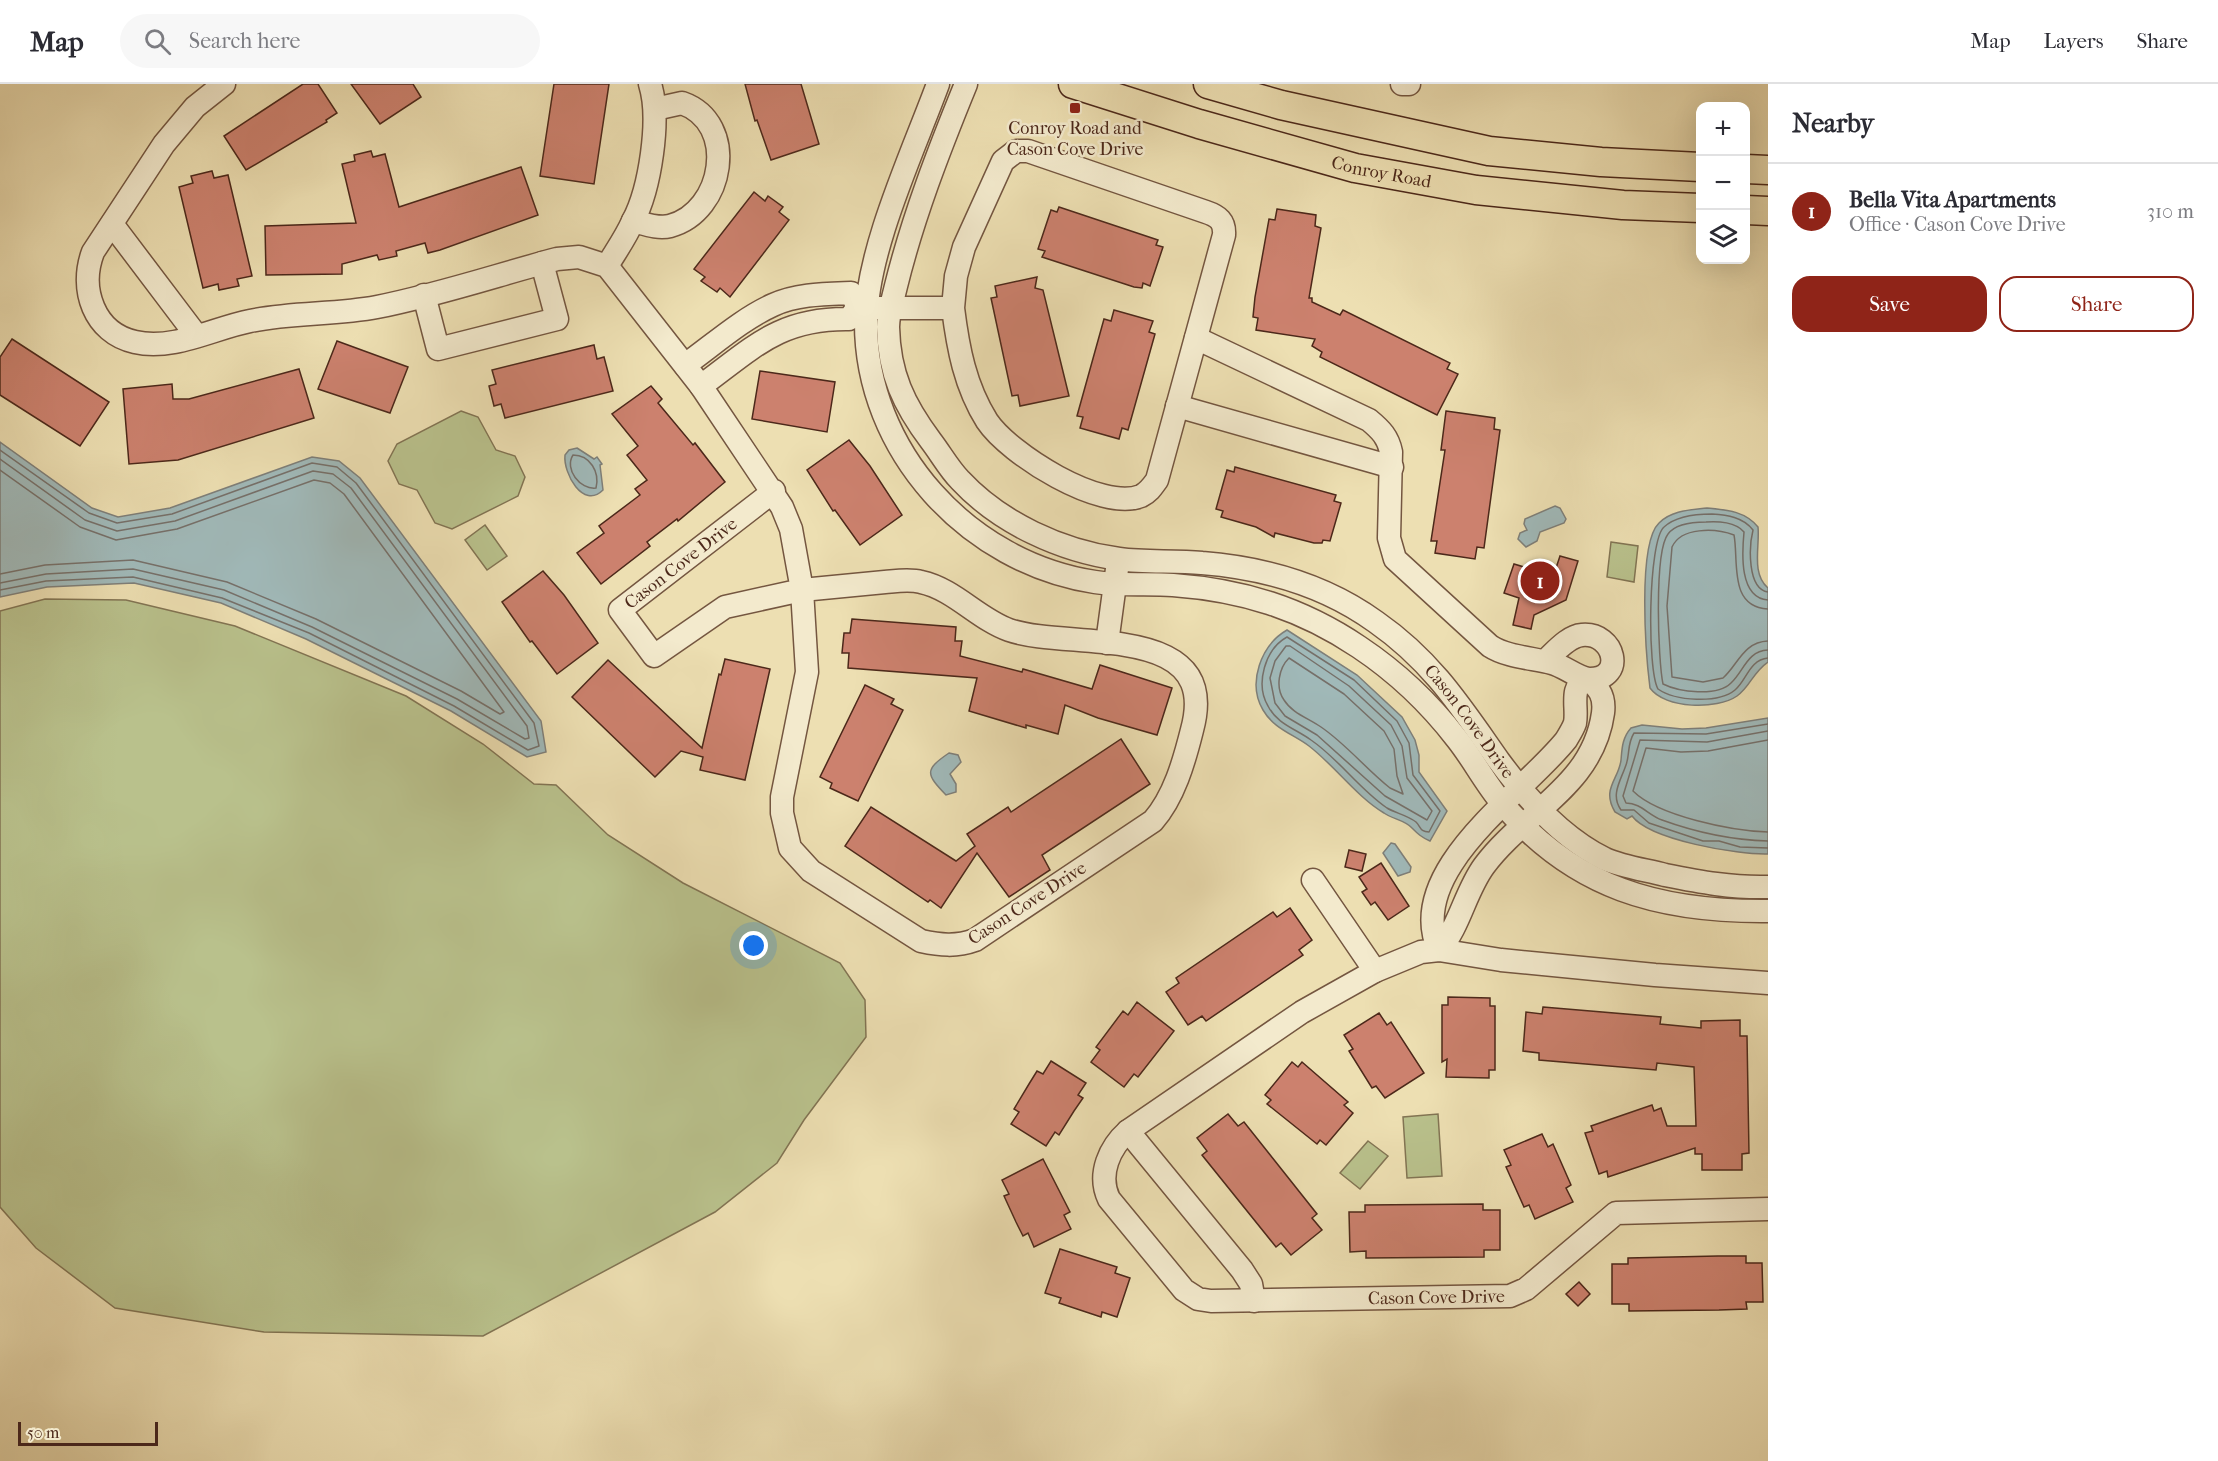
<!DOCTYPE html>
<html lang="en">
<head>
<meta charset="utf-8">
<style>
  :root { --surface:#fff; --page:#f7f7f7; --text:#2b2b33; --muted:#7c7c81; --line:#e1e1e2; --accent:#8f2418 }
  body { margin:0; font-family:"IM FELL French Canon",serif; background:var(--page); color:var(--text) }
  .controls { position:absolute; right:18px; top:18px; display:grid; overflow:hidden; border-radius:12px; box-shadow:0 6px 24px #0002 }
  .controls button { width:54px; height:54px; display:grid; place-items:center; padding:0; border:0; border-bottom:2px solid var(--line); background:var(--surface); color:var(--text); font:30px sans-serif }
  .scale { position:absolute; left:18px; bottom:15px; width:140px; box-sizing:border-box; padding-left:6px; border:3px solid #4c281a; border-top:0; font-size:16px; line-height:21px; white-space:nowrap; color:#4c281a; -webkit-text-stroke:4px #f3eacd; paint-order:stroke }
  .you { position:absolute; left:754px; top:862px; width:21px; height:21px; margin:-15px; border:4px solid #fff; border-radius:50%; background:#1a73e8; box-shadow:0 0 0 9px #1a73e833 }
  .badge { display:grid; place-items:center; width:39px; height:39px; border-radius:50%; background:var(--accent); color:#fff; font-size:20px; font-weight:700 }
  .pin { position:absolute; translate:-50% -50%; border:3px solid #fff; box-shadow:0 2px 6px #0006 }
  .list { margin:0; padding:0; list-style:none }
  h2 { display:flex; justify-content:space-between; align-items:center; height:78px; margin:0; padding:0 24px; font-size:26px }
  h2 small { font-size:20px; font-weight:400; color:var(--muted) }
  .list li { display:grid; grid-template-columns:39px 1fr auto; gap:18px; align-items:center; box-sizing:border-box; height:96px; padding:0 24px; border-top:2px solid var(--line) }
  .list b { display:block; font-size:22px; white-space:nowrap }
  .list p { margin:0; font-size:20px; white-space:nowrap; color:var(--muted) }
  .list em { font-size:20px; font-style:normal; color:var(--muted) }
  .actions { display:flex; gap:12px; padding:18px 24px }
  .actions a { flex:1; padding:14px 0; border:2px solid var(--accent); border-radius:18px; text-align:center; font-size:21px; color:var(--accent) }
  .actions .main { background:var(--accent); color:#fff }
  .icon { flex:none; width:33px; height:33px; fill:none; stroke:currentColor; stroke-width:2; stroke-linecap:round; stroke-linejoin:round }
  .map { position:relative; flex:none; width:1768px; height:1377px; overflow:hidden }
  header { display:flex; align-items:center; gap:36px; box-sizing:border-box; height:84px; padding:0 30px; background:var(--surface); border-bottom:2px solid var(--line) }
  header strong { font-size:28px }
  nav { display:flex; gap:33px; margin-inline-start:auto; font-size:21px }
  .search { width:420px; height:54px; background:var(--page); display:flex; align-items:center; gap:15px; box-sizing:border-box; padding:0 21px; border-radius:33px; color:var(--muted); font-size:22px }
  main { display:flex }
  aside { flex:1; background:var(--surface) }
  .map>svg:first-child { display:block }
  .green { fill:#b9c18c; stroke:#827453; stroke-width:1.5 }
  .water { fill:#a0b9b9; stroke:#7e7f79; stroke-width:1.5 }
  .lines { fill:none; stroke-linecap:round; stroke-linejoin:round }
  .shore { stroke:#76706a; stroke-width:1.5 }
  .building { fill:#cc816e; stroke:#4c281a; stroke-width:1.5 }
  .minor-casing { stroke:#745640; stroke-width:25 }
  .major-casing { stroke:#4c281a; stroke-width:31 }
  .minor { stroke:#f3eacd; stroke-width:22 }
  .major { stroke:#eddfb2; stroke-width:28 }
  .poi-dot { fill:#8f2418; stroke:#f3eacd; stroke-width:2 }
  .labels { text-anchor:middle; stroke-width:5; stroke-linejoin:round; paint-order:stroke }
  .poi-label { font-size:18px; fill:#4c281a; stroke:#f3eacd }
  .street-label { font-size:18px; fill:#4c281a; stroke:#f3eacd }
</style>
</head>
<body>
<header>
<strong>Map</strong>
<div class="search"><svg class="icon" aria-label="search" viewBox="0 0 24 24"><circle cx="10" cy="10" r="6"/><path d="M15 15l6 6"/></svg>Search here</div>
<nav><a>Map</a><a>Layers</a><a>Share</a></nav>
</header>
<main>
<div class="map">
<svg width="1768" height="1377" viewBox="0 0 1768 1377">
  <rect width="100%" height="100%" fill="#eddfb2"/>
  <filter id="stains"><feTurbulence type="fractalNoise" baseFrequency=".00333" numOctaves="4"/><feColorMatrix values="0 0 0 0 .2 0 0 0 0 .09 0 0 0 0 .02 0 0 0 .5 -.17"/></filter>
  <radialGradient id="worn" r=".72"><stop offset=".6" stop-color="#630" stop-opacity="0"/><stop offset="1" stop-color="#630" stop-opacity=".3"/></radialGradient>
  <!-- green -->
  <g class="green">
    <path d="M461 327 478 333 496 366 515 372 525 393 518 412 452 445 435 439 417 406 399 400 388 377 397 360Z"/>
    <path d="M485 441 507 472 487 486 465 456Z"/>
    <path d="M1611 458 1638 462 1634 498 1607 493Z"/>
    <path d="M45 515 126 516 235 542 406 612 483 660 534 700 556 701 608 751 683 799 840 879 865 916 866 953 804 1036 777 1079 715 1128 483 1252 264 1248 115 1224 36 1164 0 1123V527Z"/>
    <path d="M1438 1030 1442 1092 1407 1094 1403 1033Z"/>
    <path d="M1368 1057 1388 1072 1360 1105 1340 1089Z"/>
  </g>
  <!-- water -->
  <g class="water">
    <path d="M0 358 92 424 118 433 170 424 312 373 339 377 360 394 541 637 546 668 527 673 451 627 306 555 221 519 134 499 47 503 0 513Z"/>
    <path d="M577 364 594 375 597 373 602 380 600 381 603 406C583 426 563 389 565 371L569 366Z"/>
    <path d="M1555 422 1560 424 1566 435 1564 439 1540 448 1537 457 1526 463 1518 455 1520 449 1527 446 1524 440 1525 435Z"/>
    <path d="M1707 424C1727 426 1745 427 1758 443 1760 462 1751 490 1768 504V578C1753 588 1750 603 1737 612 1717 626 1665 625 1650 604 1646 573 1637 460 1659 439 1672 426 1691 426 1707 424Z"/>
    <path d="M1287 546 1357 591 1402 633 1415 656 1419 671V688L1447 727 1430 757C1421 753 1418 750 1412 744 1405 736 1392 735 1384 729 1357 713 1335 682 1309 662 1293 650 1274 645 1263 626 1247 599 1261 561 1287 546Z"/>
    <path d="M1768 634V770C1738 771 1650 756 1632 732L1627 735 1615 728C1601 705 1619 695 1621 676 1622 665 1622 654 1631 644L1642 641 1682 645 1706 644Z"/>
    <path d="M949 669 958 671 961 678 950 690 956 700V708L946 711C926 690 924 686 949 669Z"/>
    <path d="M1391 759 1395 760 1411 783 1410 788 1398 792 1383 769Z"/>
  </g>
  <g class="lines">
    <!-- shore -->
    <g class="shore">
      <path d="M0 366 89 429 117 439 172 430 312 379 337 383 356 399 534 639 539 662 528 666 454 622 309 549 222 514 133 493 46 497 0 506"/>
      <path d="M573 371C590 371 600 388 596 404 580 406 564 385 573 371Z"/>
      <path d="M0 375 85 436 117 447 175 437 313 387 333 390 351 404 527 642 529 654 525 655 457 615 312 543 224 506 133 485 46 490 0 499"/>
      <path d="M0 386 80 443 116 456 177 445 314 396 330 399 344 410 504 628 500 630 461 607 316 535 227 498 133 476 45 481 0 490"/>
      <path d="M1768 508C1747 505 1749 462 1753 446 1743 433 1727 431 1712 430 1696 430 1676 432 1664 443 1648 457 1647 586 1658 605 1675 617 1718 620 1735 606 1747 596 1749 576 1768 574"/>
      <path d="M1768 516C1739 514 1742 469 1744 448 1736 438 1718 437 1706 438 1694 438 1676 439 1668 450 1654 468 1658 576 1663 600 1679 608 1717 613 1731 599 1744 587 1747 567 1768 566"/>
      <path d="M1768 525C1728 523 1739 476 1734 451 1715 444 1681 443 1672 463L1667 522 1672 593 1703 598 1723 594C1738 581 1743 558 1768 557"/>
      <path d="M1287 553 1354 596 1397 637 1409 659 1413 691 1440 727 1429 748C1420 748 1421 743 1416 738 1407 731 1395 729 1387 724 1359 705 1339 675 1311 656 1296 645 1277 640 1268 622 1255 600 1265 565 1287 553Z"/>
      <path d="M1286 562H1290L1349 602 1391 641 1402 662 1407 694 1432 727 1427 736 1385 712 1317 651 1285 632 1275 619 1270 594 1275 577Z"/>
      <path d="M1289 574 1344 610 1384 647 1394 665 1397 692 1403 710 1390 704C1366 685 1346 660 1321 643 1308 634 1292 629 1284 616 1275 603 1279 584 1289 574Z"/>
      <path d="M1768 640 1706 650 1634 649C1627 660 1630 670 1626 681 1621 696 1610 711 1621 726H1634L1649 739 1703 757H1719L1740 763 1768 764"/>
      <path d="M1768 647 1707 658 1640 656 1623 712 1626 719C1641 719 1648 731 1662 736 1695 748 1733 756 1768 757"/>
      <path d="M1768 656 1708 667 1681 668 1646 664 1633 707C1658 732 1732 747 1768 748"/>
    </g>
  </g>
  <!-- building -->
  <g class="building">
    <path d="M303 0H318L337 29 326 36 327 38 246 86 224 52Z"/>
    <path d="M351 0H413L421 13 380 40Z"/>
    <path d="M554 0H609L594 100 540 92Z"/>
    <path d="M745 0H801L819 60 771 76 757 36 755 37Z"/>
    <path d="M371 67 373 73 385 70 399 123 521 83 538 131 440 166 428 169 425 159 396 167 397 172 379 176 377 171 342 180V190L266 191 265 142 356 139 342 80 355 77 354 71Z"/>
    <path d="M212 87 214 94 228 91 252 192 237 195 239 202 219 206 218 200 203 204 179 103 193 99 191 92Z"/>
    <path d="M754 108 765 117 768 112 783 123 779 128 789 136 730 213 720 204 717 208 701 197 705 193 694 185Z"/>
    <path d="M1059 123 1158 156 1156 161 1163 163 1150 202 1143 199 1142 204 1134 203 1042 173 1045 167 1038 165 1051 126 1057 128Z"/>
    <path d="M1277 125 1316 131 1315 142 1321 144 1309 214H1312V218L1340 231 1343 226 1450 279 1447 285 1458 290 1437 331 1320 273 1322 268 1312 262 1315 255 1256 246 1258 234 1253 233 1255 213 1269 135 1275 136Z"/>
    <path d="M1037 193 1035 204 1043 206 1069 312 1020 322 1018 311 1012 312 991 214 997 213 995 202Z"/>
    <path d="M1114 226 1153 237 1149 248 1155 250 1128 346 1122 344 1119 355 1080 344 1083 333 1077 332 1104 235 1111 237Z"/>
    <path d="M12 255 109 318 80 362 0 311V273Z"/>
    <path d="M337 257 408 283 390 329 318 305Z"/>
    <path d="M594 261 597 275 604 273 613 307 505 334 501 320 494 322 489 302 496 300 492 286Z"/>
    <path d="M299 285 314 334 178 376 129 380 123 305 172 300 173 315H189Z"/>
    <path d="M760 287 835 298 827 348 752 335Z"/>
    <path d="M651 302 662 315 658 319 693 361 695 359 725 398 678 437 677 435 647 458 650 462 601 500 577 469 604 449 599 442 640 411 635 405 647 396 627 371 638 362 612 330Z"/>
    <path d="M1446 327 1495 334 1494 345 1500 346 1484 464 1477 463 1475 475 1435 469 1437 457H1431L1445 366H1441Z"/>
    <path d="M849 356 870 382 902 431 860 461 835 426 833 427 807 386Z"/>
    <path d="M1235 383 1336 411 1334 417 1341 419 1330 457 1323 456 1322 459H1314L1275 449 1274 453 1256 443 1221 433 1223 427 1216 425 1227 386 1234 388Z"/>
    <path d="M1560 472 1578 477 1566 516 1534 531 1531 545 1513 541 1519 514 1504 509 1514 480 1534 486 1537 478 1556 484Z"/>
    <path d="M543 487 564 511 598 559 557 590 532 557 530 558 502 518Z"/>
    <path d="M852 535 956 543 955 557H962L960 572 1022 588 1023 585 1092 605 1100 581 1172 604 1157 651 1098 634 1065 621 1058 650 1026 641V644L969 627 977 594 848 584 849 569H842L844 549H850Z"/>
    <path d="M725 575 770 585 745 696 700 686 703 673 681 667 655 693 572 613 608 576 702 664 719 590 721 591Z"/>
    <path d="M865 601 894 615 891 620 903 626 858 717 830 704 832 699 820 693Z"/>
    <path d="M1121 655 1150 700 1042 771 1050 786 1009 813 977 769 941 824 930 816 928 818 845 762 871 723 956 777 975 762 967 750 1008 723 1011 728Z"/>
    <path d="M1349 766 1366 770 1362 787 1345 783Z"/>
    <path d="M1381 779 1409 822 1388 836 1375 818 1371 821 1362 808 1367 805 1359 793Z"/>
    <path d="M1290 824 1312 856 1299 866 1303 871 1206 937 1202 932 1188 941 1166 908 1179 899 1176 894 1273 828 1277 833Z"/>
    <path d="M1448 913 1490 914V922H1495V986H1489V994L1446 993 1447 975 1442 978V921H1448Z"/>
    <path d="M1137 918 1174 947 1138 993 1134 990 1124 1003 1091 978 1100 966 1096 963 1123 927 1128 931Z"/>
    <path d="M1543 923 1661 933 1660 940 1701 944V937L1740 936V952H1747L1749 1069 1742 1070V1086H1702V1070H1695V1064L1608 1093 1607 1087 1599 1090 1585 1049 1593 1047 1591 1042 1652 1021 1654 1027 1661 1024 1667 1042H1696L1694 983 1657 979 1656 986 1539 976V969L1523 967 1526 928 1542 930Z"/>
    <path d="M1379 929 1387 941 1391 938 1424 989 1385 1014 1376 1002 1372 1004 1349 967 1353 965 1344 951Z"/>
    <path d="M1051 977 1086 999 1078 1011 1083 1014 1074 1027 1059 1051 1055 1048 1046 1062 1011 1040 1019 1028 1014 1025 1029 1000 1037 987 1043 990Z"/>
    <path d="M1292 978 1298 983 1302 978 1348 1018 1344 1021 1353 1029 1326 1061 1320 1056 1317 1060 1267 1020 1271 1016 1265 1011Z"/>
    <path d="M1228 1030 1238 1042 1244 1038 1317 1130 1312 1134 1322 1146 1291 1171 1281 1159 1276 1163 1202 1071 1207 1067 1197 1054Z"/>
    <path d="M1542 1050 1548 1063 1553 1060 1571 1101 1566 1104 1573 1118 1535 1135 1529 1121 1524 1123 1506 1083 1511 1081 1504 1066Z"/>
    <path d="M1043 1075 1070 1128 1064 1131 1071 1145 1034 1163 1028 1149 1023 1152 1016 1138 1004 1112 1009 1110 1002 1096Z"/>
    <path d="M1483 1120V1126H1500V1166H1484V1173L1366 1174V1167L1350 1168 1349 1128H1365V1121Z"/>
    <path d="M1060 1165 1117 1183 1115 1189 1130 1194 1117 1233 1102 1228 1101 1233 1059 1219 1061 1214 1045 1209Z"/>
    <path d="M1718 1172H1746V1179H1762L1763 1218H1746L1747 1225 1719 1226 1629 1227V1220H1612V1180H1628V1174Z"/>
    <path d="M1579 1198 1590 1210 1578 1222 1566 1210Z"/>
  </g>
  <g class="lines">
    <!-- minor casing -->
    <g class="minor-casing">
      <g id="minor">
        <path id="s1" d="M224 0 195 23 164 60 93 168C79 205 94 249 135 258 173 267 214 244 250 237 292 228 335 231 377 223 438 211 497 191 557 175L579 173 607 182 701 302 782 423 791 445 802 506 725 523 654 572 620 526 774 407"/>
        <path d="M938 0C913 68 867 165 866 237 865 367 969 479 1095 498 1120 502 1147 499 1173 501 1242 506 1301 524 1359 563 1395 587 1430 620 1457 655 1473 675 1485 699 1502 719 1574 805 1660 828 1768 827"/>
        <path id="s2" d="M966 0C939 66 913 133 896 202 893 215 888 230 888 243 889 290 904 321 931 357 941 370 949 385 960 396 1000 439 1061 467 1119 475 1146 479 1174 476 1202 479 1265 484 1325 501 1376 538 1432 577 1461 623 1499 677 1527 715 1562 754 1605 775 1623 783 1646 786 1665 791 1700 798 1732 804 1768 803"/>
        <path d="M1402 0H1409"/>
        <path d="M633 137C645 140 658 145 670 142 724 128 739 39 682 19L655 25"/>
        <path d="M112 140 196 251"/>
        <path d="M607 182C616 167 626 153 633 137 650 105 661 35 650 0"/>
        <path d="M424 211 438 265 557 235 542 179"/>
        <path d="M877 224H953C958 264 965 302 987 337 1009 370 1101 428 1141 412 1149 408 1152 403 1157 396L1224 151C1225 137 1218 132 1206 128L1028 67H1016L1003 77 964 163 956 192 953 224"/>
        <path d="M1196 254 1369 336C1381 346 1388 353 1391 368L1389 454 1395 475 1490 562C1507 573 1532 574 1552 579 1564 582 1579 595 1590 595 1626 595 1615 548 1582 551 1568 552 1555 568 1545 577"/>
        <path d="M685 281C713 261 742 235 773 221 797 210 825 210 851 209L858 223"/>
        <path d="M701 302C754 263 780 234 849 235L858 223"/>
        <path d="M1177 322 1392 383"/>
        <path d="M885 498C897 497 910 495 921 498 954 505 978 535 1009 546 1070 567 1222 536 1192 646 1184 678 1174 713 1153 737L975 856C956 863 940 861 921 857L811 787 790 764 782 729V713L807 588 802 506Z"/>
        <path d="M1107 559 1117 485"/>
        <path d="M1586 595C1600 603 1605 613 1603 629 1593 702 1524 728 1484 782 1465 808 1460 842 1439 866 1403 787 1524 709 1566 656 1569 651 1573 645 1575 639 1578 624 1569 603 1586 595Z"/>
        <path d="M1313 796 1375 887"/>
        <path id="s3" d="M1768 899 1655 891 1501 876 1439 866 1421 868 1375 887 1302 928 1128 1047C1110 1063 1097 1090 1109 1115L1184 1206 1198 1215 1211 1217 1510 1212 1526 1205 1616 1129 1768 1125"/>
        <path d="M1128 1047 1242 1186 1251 1200 1254 1217"/>
      </g>
    </g>
    <!-- major casing -->
    <g class="major-casing">
      <g id="major">
        <path id="s4" d="M1073 0 1199 40 1355 84 1476 106 1623 121 1700 124"/>
        <path d="M1208 0 1281 21 1489 67 1601 78 1700 83"/>
        <path d="M1746 85 1768 86"/>
        <path d="M1746 126 1768 127"/>
      </g>
    </g>
    <!-- minor -->
    <use href="#minor" class="minor"/>
    <!-- major -->
    <use href="#major" class="major"/>
  </g>
  <!-- markers -->
  <rect class="poi-dot" x="1069" y="18" width="12" height="12" rx="3"/>
  <g class="labels">
    <!-- poi labels -->
    <g class="poi-label">
      <text x="1075" y="50">Conroy Road and<tspan x="1075" dy="21">Cason Cove Drive</tspan></text>
    </g>
    <!-- street labels -->
    <g class="street-label">
      <text dy="6" stroke="none"><textPath href="#s4" startOffset="321">Conroy Road</textPath></text>
      <text dy="6" stroke="none"><textPath href="#s1" startOffset="1494">Cason Cove Drive</textPath></text>
      <text dy="6" stroke="none"><textPath href="#s2" startOffset="1016">Cason Cove Drive</textPath></text>
      <text transform="translate(1027 819) rotate(-33)" y="6">Cason Cove Drive</text>
      <text dy="6" stroke="none"><textPath href="#s3" startOffset="1142">Cason Cove Drive</textPath></text>
    </g>
  </g>
  <rect width="100%" height="100%" filter="url(#stains)"/>
  <rect width="100%" height="100%" fill="url(#worn)"/>
</svg>
<div class="controls">
<button>+</button>
<button>−</button>
<button><svg class="icon" aria-label="layers" viewBox="0 0 24 24"><path d="M12 4l9 5-9 5-9-5zM3 14l9 5 9-5"/></svg></button>
</div>
<div class="scale">50 m</div>
<div class="you"></div>
<div class="pin badge" style="left:1540px;top:497px">1</div>
</div>
<aside>
<h2>Nearby<small></small></h2>
<ul class="list">
<li><span class="badge">1</span><div><b>Bella Vita Apartments</b><p>Office · Cason Cove Drive</p></div><em>310 m</em></li>
</ul>
<div class="actions"><a class="main">Save</a><a>Share</a></div>
</aside>
</main>
</body>
</html>
